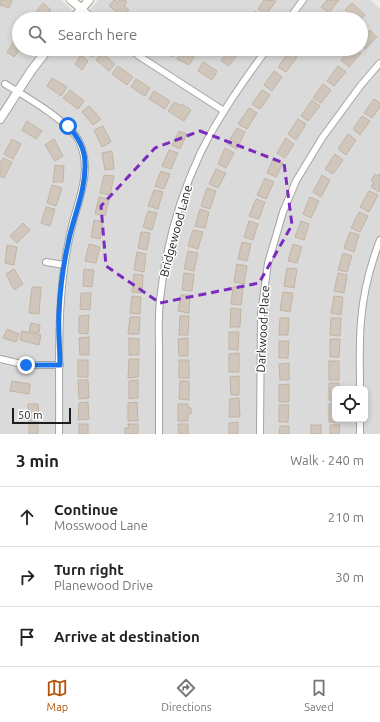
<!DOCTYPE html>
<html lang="en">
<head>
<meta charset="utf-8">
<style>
  :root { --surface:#fff; --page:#f2f2f2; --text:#222; --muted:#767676; --line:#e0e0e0; --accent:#b45309 }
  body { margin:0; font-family:Ubuntu,sans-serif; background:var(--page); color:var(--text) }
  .controls { position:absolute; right:12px; bottom:12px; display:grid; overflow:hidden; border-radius:6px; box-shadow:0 2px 6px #0003 }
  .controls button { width:36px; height:36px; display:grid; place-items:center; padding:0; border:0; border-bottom:1px solid var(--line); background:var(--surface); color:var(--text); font:20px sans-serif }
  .scale { position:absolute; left:12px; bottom:10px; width:59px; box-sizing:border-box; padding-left:4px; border:2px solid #1d1d1d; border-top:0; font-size:11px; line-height:14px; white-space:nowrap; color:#1d1d1d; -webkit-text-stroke:3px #fff; paint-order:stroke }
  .stop { position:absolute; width:12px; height:12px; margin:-9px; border:3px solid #1a73e8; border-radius:50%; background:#fff }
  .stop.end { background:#1a73e8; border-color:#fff; box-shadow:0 1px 4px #0008 }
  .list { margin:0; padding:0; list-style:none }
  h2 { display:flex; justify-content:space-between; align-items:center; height:52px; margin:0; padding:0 16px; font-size:17px }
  h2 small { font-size:13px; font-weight:400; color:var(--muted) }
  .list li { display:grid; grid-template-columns:26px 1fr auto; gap:12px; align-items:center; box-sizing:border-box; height:60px; padding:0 16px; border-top:1px solid var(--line) }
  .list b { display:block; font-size:15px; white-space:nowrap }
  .list p { margin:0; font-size:13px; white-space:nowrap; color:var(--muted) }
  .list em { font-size:13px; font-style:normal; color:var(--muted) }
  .icon { flex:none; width:22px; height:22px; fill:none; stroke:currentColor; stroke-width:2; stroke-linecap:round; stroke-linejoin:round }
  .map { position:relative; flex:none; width:380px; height:434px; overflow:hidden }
  .search { position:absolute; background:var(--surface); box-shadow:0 2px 6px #0003; left:12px; right:12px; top:12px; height:44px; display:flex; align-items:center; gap:10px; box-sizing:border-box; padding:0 14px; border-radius:22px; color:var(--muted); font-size:15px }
  .sheet { height:232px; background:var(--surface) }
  nav { display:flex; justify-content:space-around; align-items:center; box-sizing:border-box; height:56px; border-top:1px solid var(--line); background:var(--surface); font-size:11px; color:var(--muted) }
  nav a { display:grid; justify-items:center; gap:2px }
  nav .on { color:var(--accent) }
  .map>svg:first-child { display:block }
  .residential { fill:#dbdada; fill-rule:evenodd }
  .building { fill:#d0c6bb; stroke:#c2b4a3 }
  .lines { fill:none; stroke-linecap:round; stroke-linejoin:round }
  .minor-casing { stroke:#a4a4a4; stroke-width:8 }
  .tertiary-casing { stroke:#a4a4a4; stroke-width:10 }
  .minor { stroke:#fff; stroke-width:6 }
  .tertiary { stroke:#fff; stroke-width:8 }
  .route { stroke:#1a73e8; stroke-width:5 }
  .marked { fill:none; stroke:#7b2cbf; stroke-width:3; stroke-dasharray:8 5; stroke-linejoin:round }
  .labels { text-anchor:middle; stroke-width:3; stroke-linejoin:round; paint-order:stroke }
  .street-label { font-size:12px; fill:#1d1d1d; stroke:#fff }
</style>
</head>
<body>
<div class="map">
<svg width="380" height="434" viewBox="0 0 380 434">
  <rect width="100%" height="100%" fill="#efede2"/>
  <!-- residential -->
  <path class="residential" d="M0 0H61L82 19 98 0H371L380 9V434H0ZM19 19H361V49H19ZM335 389H365V419H335Z"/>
  <!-- building -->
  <g class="building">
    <path d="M1 0H12L9 8 0 5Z"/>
    <path d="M114 0 118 2 119 0H125L127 2 124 6 129 10 123 17 109 6Z"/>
    <path d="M264 0 276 1 266 15 258 9Z"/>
    <path d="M327 0H339L329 13 321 7Z"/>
    <path d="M43 3 51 10 43 19H35L32 17Z"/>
    <path d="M352 3 365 15 361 19H355L345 10Z"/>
    <path d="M255 11 264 17 262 19H249Z"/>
    <path d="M132 13 139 19H126Z"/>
    <path d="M370 30 377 37 365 49 361 45V39Z"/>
    <path d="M16 39 19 42V49H20L14 57 7 52Z"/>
    <path d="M83 49H98V50L92 57Z"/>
    <path d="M161 49H177L173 57Z"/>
    <path d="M229 49H234L239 52 229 66 221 61Z"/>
    <path d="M351 49H356L361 53 349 67 341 60Z"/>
    <path d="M183 50 194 57 189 65 177 59Z"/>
    <path d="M289 52 297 57 286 72 278 67Z"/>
    <path d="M102 53 115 64 109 71 96 60Z"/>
    <path d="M81 55 88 61 82 70 75 64Z"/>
    <path d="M203 62 217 71 212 80 198 71Z"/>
    <path d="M118 66 133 77 127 85 112 74Z"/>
    <path d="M338 66 346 72 334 86 327 81Z"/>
    <path d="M274 71 282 77 272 91 264 85Z"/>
    <path d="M52 78 67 87 61 96 47 86Z"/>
    <path d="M136 79 150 88 145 96 131 87Z"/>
    <path d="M323 84 331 90 321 103 313 98Z"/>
    <path d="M70 90 84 101 78 109 63 98Z"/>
    <path d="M262 90 270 95 260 109 252 104Z"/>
    <path d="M154 91 170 101 165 109 149 99Z"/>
    <path d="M374 99 380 103V107L372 118 364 113Z"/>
    <path d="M312 100 320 106 308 121 301 116Z"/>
    <path d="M174 102 181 106 182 104 191 110 184 121 168 111Z"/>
    <path d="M89 106 101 119 93 125 82 112Z"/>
    <path d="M249 108 257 113 247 129 238 124Z"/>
    <path d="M362 116 370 121 360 135 353 129Z"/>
    <path d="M298 119 306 124 296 140 288 134Z"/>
    <path d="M27 121 42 131 36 139 22 130Z"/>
    <path d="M103 126 111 142 102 147 94 130Z"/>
    <path d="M237 128 245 132 237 149 227 144Z"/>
    <path d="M179 131 187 134 180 149 172 145Z"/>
    <path d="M348 134 356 140 346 155 338 149Z"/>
    <path d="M286 138 294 144 285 158 277 153Z"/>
    <path d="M12 139 21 144 13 159 4 154Z"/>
    <path d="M54 139 63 156 55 161 45 145Z"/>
    <path d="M225 148 234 153 226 168 218 164Z"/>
    <path d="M169 150 178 153 171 169 162 166Z"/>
    <path d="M112 151 114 169 105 170 102 153Z"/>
    <path d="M335 154 343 160 333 174 325 169Z"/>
    <path d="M3 158 12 162 4 178 0 176V163Z"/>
    <path d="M273 159 283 163 276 177 267 173Z"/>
    <path d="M55 165 64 166 63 182H53Z"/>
    <path d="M216 169 226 173 218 188 209 184Z"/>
    <path d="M161 171 170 174 164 189 155 186Z"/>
    <path d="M380 173V192L371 187 374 182 371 180 375 174 378 176Z"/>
    <path d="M104 175 114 176 110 195 100 193Z"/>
    <path d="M322 175 330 180 321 197 313 192Z"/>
    <path d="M265 178 274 182 266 199 257 195Z"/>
    <path d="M52 185 62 188 56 206 47 203Z"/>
    <path d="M207 188 216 191 210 209 201 206Z"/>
    <path d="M154 190 163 192 158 209 148 206Z"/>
    <path d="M369 191 378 195 369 212 360 207Z"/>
    <path d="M99 197 109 199 105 216 95 214Z"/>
    <path d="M310 197 319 201 311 218 303 214Z"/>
    <path d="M256 199 265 202 259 219 249 216Z"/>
    <path d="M46 207 55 209 50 226 41 223Z"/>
    <path d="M200 209 209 212 205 228 195 226Z"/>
    <path d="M148 211 157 213 152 230 143 227Z"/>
    <path d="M359 212 368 216 360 232 351 228Z"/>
    <path d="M94 220 103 222 100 239 91 237Z"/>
    <path d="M249 221 258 224 253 240 244 237Z"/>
    <path d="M301 221 309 224 304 240 295 237Z"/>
    <path d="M23 223 30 230 17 243 10 236Z"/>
    <path d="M193 230 203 232 198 249 188 246Z"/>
    <path d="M141 232 150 233 147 250 138 248Z"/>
    <path d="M350 232 359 235 354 252 344 248Z"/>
    <path d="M242 242 251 244 247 261 238 259Z"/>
    <path d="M89 244 100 247 96 263 85 261Z"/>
    <path d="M293 244 302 247 297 263 288 261Z"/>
    <path d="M7 245 17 247 14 265 5 263Z"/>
    <path d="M188 251 198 253 194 271 184 269Z"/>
    <path d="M137 252 146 254 144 272 134 270Z"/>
    <path d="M343 253 352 256 347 272 338 270Z"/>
    <path d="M237 264 247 266 244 284 234 282Z"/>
    <path d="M287 268 297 269 294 288 284 286Z"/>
    <path d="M14 269 23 284 14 290 6 274Z"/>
    <path d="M84 269 94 270 92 287 83 286Z"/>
    <path d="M184 273 194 274 192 291 182 290Z"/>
    <path d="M338 273 347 275 344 293 334 291Z"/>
    <path d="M134 274 143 275 142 293 132 292Z"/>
    <path d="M32 287H41L39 314 29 313Z"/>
    <path d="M233 287 243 288 241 305 231 304Z"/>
    <path d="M283 292 293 293 290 312 280 310Z"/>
    <path d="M81 293H91L90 310 80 309Z"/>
    <path d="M181 295H190L189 313 178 311Z"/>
    <path d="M132 296 141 297 140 314 130 313Z"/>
    <path d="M334 296 343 297 341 315 331 313Z"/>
    <path d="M231 308 241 309 240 327H230Z"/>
    <path d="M89 315 88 334 79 333V316Z"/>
    <path d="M180 316H189L188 335H179Z"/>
    <path d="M130 317H140L139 334H128Z"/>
    <path d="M280 318H289L288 335H279Z"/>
    <path d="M331 318H341L340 336 330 335Z"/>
    <path d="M31 323 40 325 39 333 29 331Z"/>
    <path d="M7 329 19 334 16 342 3 338Z"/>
    <path d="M22 331 41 335 39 345 20 340Z"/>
    <path d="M229 332H239L238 350 229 349Z"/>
    <path d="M89 337V355H80L79 338Z"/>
    <path d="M129 338 139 339V355H129Z"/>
    <path d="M188 338V356H179L178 339Z"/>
    <path d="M330 339H340L339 357H330Z"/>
    <path d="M279 341H289L288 358H279Z"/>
    <path d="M239 353V372H229V354Z"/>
    <path d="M129 359H139L138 377 128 378Z"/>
    <rect x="78" y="360" width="10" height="17"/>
    <rect x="179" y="360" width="10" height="18"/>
    <rect x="329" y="361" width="10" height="19"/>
    <path d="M289 363V380H280L279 364Z"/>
    <path d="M239 376V395H231L230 377Z"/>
    <path d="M78 380H88L89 398 79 399Z"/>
    <path d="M138 380V398L129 399V381Z"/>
    <path d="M12 381 30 384 29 394 10 391Z"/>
    <path d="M180 381H189V400L179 399Z"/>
    <path d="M329 383H339V389H335V400H329Z"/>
    <path d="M289 384V402H279V385Z"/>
    <path d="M239 398 240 417H229L230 399Z"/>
    <path d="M88 402 89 419 78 420 79 403Z"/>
    <path d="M137 402 138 421H128V403Z"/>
    <path d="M28 404H38L39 421H28Z"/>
    <path d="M178 404H188V407L191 408V414H188V421H178Z"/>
    <path d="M329 404H335V419H339V422H329Z"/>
    <path d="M279 405H289L288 422H279Z"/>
    <path d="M238 422V434H229V423Z"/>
    <rect x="79" y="424" width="9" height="10"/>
    <path d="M128 424H138V434H125V428H129Z"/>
    <path d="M178 424H188V434H179Z"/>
    <rect x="29" y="425" width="9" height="9"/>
    <rect x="311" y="425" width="10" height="9"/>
    <path d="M330 425H340L339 434H330Z"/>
    <path d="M280 426H289V434H279Z"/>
  </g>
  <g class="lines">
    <!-- minor casing -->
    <g class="minor-casing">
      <g id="minor">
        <path d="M82 9 94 19"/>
        <path d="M289 19 303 0"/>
        <path d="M130 49 142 58 224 111"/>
        <path d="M5 84C25 96 72 123 80 143 92 171 79 198 72 226 55 294 60 364 59 434"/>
        <path d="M46 262 64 265"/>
        <path d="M0 359 26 365H60"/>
        <path d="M360 389C360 366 359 344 361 321 363 294 370 266 380 240"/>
        <path d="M360 419V434"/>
        <path d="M159 434C159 407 159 379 159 352 159 335 158 317 160 300 165 251 179 199 200 154 218 117 242 83 267 49"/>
        <path d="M260 434 261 314 268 263 283 212 296 181 322 138 361 85 380 63"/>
      </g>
    </g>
    <!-- tertiary casing -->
    <g class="tertiary-casing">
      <g id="tertiary">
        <path d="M71 0 82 9"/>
        <path d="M73 19 89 0"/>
        <path d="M0 119 31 71 48 49"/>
      </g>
    </g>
    <!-- minor -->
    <use href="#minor" class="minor"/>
    <!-- tertiary -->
    <use href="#tertiary" class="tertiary"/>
  </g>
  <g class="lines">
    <!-- route -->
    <path class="route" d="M26 365H60C60 347 58 330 59 313 60 290 63 266 68 244 73 217 86 191 85 164 85 148 78 137 68 126"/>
  </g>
  <!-- marked area -->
  <path class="marked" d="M200 131 284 163 292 225 259 283 160 303 106 266 101 206 155 148Z"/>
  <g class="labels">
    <!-- street labels -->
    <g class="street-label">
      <text transform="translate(176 231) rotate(-75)" y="4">Bridgewood Lane</text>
      <text transform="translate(263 329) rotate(-87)" y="4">Darkwood Place</text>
    </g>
  </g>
</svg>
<div class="controls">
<button><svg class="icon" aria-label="locate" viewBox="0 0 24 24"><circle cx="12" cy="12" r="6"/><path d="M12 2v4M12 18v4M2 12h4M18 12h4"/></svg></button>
</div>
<div class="scale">50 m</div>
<div class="stop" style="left:68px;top:126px"></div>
<div class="stop end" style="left:26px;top:365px"></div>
<div class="search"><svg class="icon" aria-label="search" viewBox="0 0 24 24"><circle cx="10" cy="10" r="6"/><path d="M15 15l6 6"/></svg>Search here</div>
</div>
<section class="sheet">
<h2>3 min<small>Walk · 240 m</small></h2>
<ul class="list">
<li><svg class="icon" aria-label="ahead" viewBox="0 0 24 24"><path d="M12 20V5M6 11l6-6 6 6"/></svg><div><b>Continue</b><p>Mosswood Lane</p></div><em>210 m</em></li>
<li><svg class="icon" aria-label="right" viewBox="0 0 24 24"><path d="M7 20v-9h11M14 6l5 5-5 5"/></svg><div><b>Turn right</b><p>Planewood Drive</p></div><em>30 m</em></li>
<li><svg class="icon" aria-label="arrive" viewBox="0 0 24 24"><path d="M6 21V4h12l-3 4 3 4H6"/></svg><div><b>Arrive at destination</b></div></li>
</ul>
</section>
<nav>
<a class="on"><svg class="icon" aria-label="map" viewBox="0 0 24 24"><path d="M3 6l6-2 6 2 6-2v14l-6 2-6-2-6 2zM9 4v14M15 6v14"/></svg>Map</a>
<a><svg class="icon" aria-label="directions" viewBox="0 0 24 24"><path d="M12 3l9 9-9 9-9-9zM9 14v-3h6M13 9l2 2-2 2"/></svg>Directions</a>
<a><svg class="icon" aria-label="saved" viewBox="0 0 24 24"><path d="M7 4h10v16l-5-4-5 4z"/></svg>Saved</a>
</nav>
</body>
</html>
